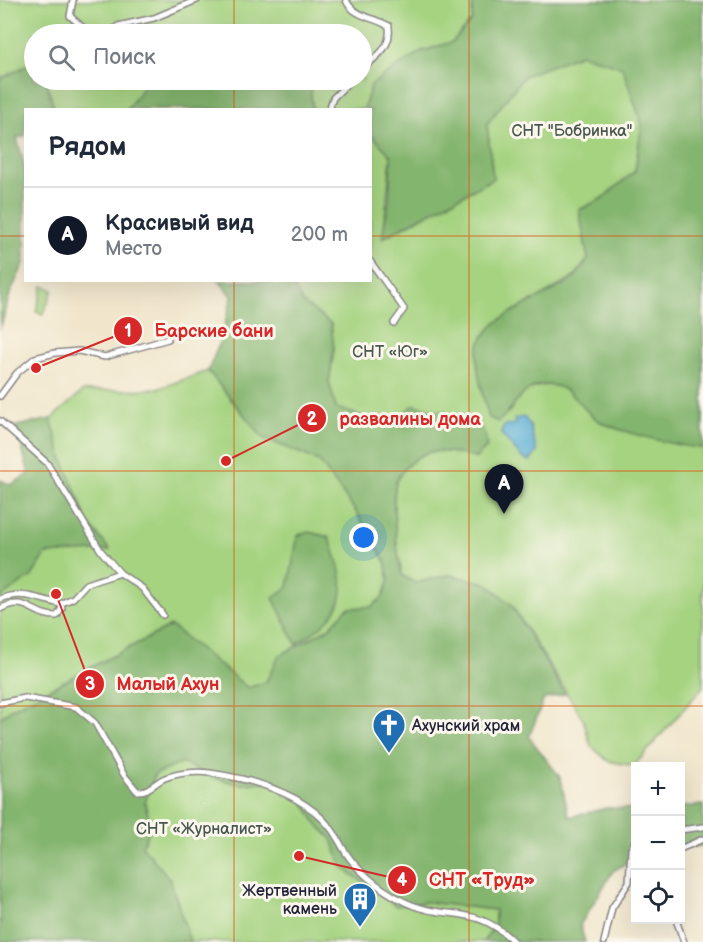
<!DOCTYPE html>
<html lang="ru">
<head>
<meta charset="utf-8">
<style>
  :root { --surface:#fff; --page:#f6f6f7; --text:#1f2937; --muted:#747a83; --line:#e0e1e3; --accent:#111827 }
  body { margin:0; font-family:"Balsamiq Sans",sans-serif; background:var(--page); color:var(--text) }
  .controls { position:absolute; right:18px; bottom:18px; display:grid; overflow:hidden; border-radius:0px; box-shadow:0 6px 24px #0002 }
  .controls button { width:54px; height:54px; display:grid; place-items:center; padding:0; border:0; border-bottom:2px solid var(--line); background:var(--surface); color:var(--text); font:30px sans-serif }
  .you { position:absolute; left:364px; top:538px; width:21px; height:21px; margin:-15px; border:4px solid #fff; border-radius:50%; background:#1a73e8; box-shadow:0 0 0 9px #1a73e833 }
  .badge { display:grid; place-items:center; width:39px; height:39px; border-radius:50%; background:var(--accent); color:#fff; font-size:20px; font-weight:700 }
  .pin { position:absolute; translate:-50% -50px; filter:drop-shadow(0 2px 3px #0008) }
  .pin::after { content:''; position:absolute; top:32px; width:21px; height:18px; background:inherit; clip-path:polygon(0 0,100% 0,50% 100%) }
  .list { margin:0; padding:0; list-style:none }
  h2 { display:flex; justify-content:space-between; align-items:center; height:78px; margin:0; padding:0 24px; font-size:26px }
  h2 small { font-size:20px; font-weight:400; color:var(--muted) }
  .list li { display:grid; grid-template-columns:39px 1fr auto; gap:18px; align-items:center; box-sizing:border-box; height:96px; padding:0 24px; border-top:2px solid var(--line) }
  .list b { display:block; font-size:22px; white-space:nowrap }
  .list p { margin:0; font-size:20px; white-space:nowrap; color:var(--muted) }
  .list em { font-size:20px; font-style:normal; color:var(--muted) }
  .icon { flex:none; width:33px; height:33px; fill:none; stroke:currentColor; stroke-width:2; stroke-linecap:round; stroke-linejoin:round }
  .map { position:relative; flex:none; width:703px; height:942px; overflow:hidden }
  .search { position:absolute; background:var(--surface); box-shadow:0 6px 24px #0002; left:24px; top:24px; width:348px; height:66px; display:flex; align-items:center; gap:15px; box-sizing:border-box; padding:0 21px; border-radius:33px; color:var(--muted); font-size:22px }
  .panel { position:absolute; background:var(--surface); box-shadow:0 6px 24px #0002; left:24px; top:108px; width:348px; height:174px; border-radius:0px }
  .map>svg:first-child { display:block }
  .green { fill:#a5d380; stroke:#647a5e; stroke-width:1.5 }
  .forest { fill:#84b56e; stroke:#536c54; stroke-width:1.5 }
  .water { fill:#58aed4; stroke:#3d6888; stroke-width:1.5 }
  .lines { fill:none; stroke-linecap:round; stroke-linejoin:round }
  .minor-casing { stroke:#8a8484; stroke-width:8 }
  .minor { stroke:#fff; stroke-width:5 }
  .grid { fill:none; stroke:#de560e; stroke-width:1.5; stroke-opacity:0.55 }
  .labels { text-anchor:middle; stroke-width:6; stroke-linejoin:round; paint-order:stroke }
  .park-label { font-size:16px; fill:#495750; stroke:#fbf7ec }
  .poi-label { font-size:16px; fill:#22223b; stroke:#fbf7ec; text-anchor:start }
  .leader { fill:none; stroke:#d62828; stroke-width:2 }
  .callout-dot { fill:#d62828; stroke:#fbf7ec; stroke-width:2 }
  .mark-label { font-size:18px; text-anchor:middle; font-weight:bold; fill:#fff }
  .callout-label { font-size:18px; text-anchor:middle; font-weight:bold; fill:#d62828; stroke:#fbf7ec; stroke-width:6; stroke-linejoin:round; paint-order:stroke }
</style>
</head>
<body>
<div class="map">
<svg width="703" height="942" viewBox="0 0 703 942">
  <rect width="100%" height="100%" fill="#fbf7ec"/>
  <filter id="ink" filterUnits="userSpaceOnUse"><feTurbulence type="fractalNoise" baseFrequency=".0167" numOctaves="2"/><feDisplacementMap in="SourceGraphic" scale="12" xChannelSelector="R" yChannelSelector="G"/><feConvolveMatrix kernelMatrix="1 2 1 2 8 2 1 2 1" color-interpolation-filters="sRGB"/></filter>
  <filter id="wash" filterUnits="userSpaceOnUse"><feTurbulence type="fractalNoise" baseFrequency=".008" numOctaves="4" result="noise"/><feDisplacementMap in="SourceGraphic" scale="24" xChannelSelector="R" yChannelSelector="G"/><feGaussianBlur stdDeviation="1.35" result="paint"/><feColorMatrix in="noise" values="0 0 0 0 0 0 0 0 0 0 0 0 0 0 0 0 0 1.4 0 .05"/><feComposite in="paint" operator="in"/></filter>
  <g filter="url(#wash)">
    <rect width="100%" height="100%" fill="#f1e6cc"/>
    <!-- green -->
    <g class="green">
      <path d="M0 0H473L472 20 452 42 420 52 371 85 364 109H312L311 90 319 80H362V34H34V62L0 79Z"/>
      <path d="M581 54 622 67 642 124 635 171 603 198 579 210 588 259 574 277 545 294 509 413C512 407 516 398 522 394 536 384 560 381 574 394 584 404 589 417 603 423 628 433 677 447 703 448V687L634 766 608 761 591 746 583 719 511 604 486 583 449 575 415 583 402 576C397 552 392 510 395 487 397 472 416 455 430 452 444 449 462 455 476 458L428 409 415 405 399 417 361 416 336 408 329 382 334 349 331 324 302 302 291 281 370 280 371 134 391 156 383 238 493 179 487 124 524 76Z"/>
      <path d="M46 80H148L127 110 54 109Z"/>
      <path d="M43 286 53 290 43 314 36 312Z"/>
      <path d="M208 371 263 438 319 461 357 513 385 561 389 580 383 597 371 607 348 608 329 628 279 656 266 682 248 688 171 626 11 709 0 718V598L32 576 46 554 109 549 88 523 61 455 51 419 83 391 157 389Z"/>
      <path d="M182 763 215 778 240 784 274 781 302 800 316 823 332 839 342 867 396 906 426 902 495 910V925L483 942H190L170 879 142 846 151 827 145 803 155 774Z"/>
    </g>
    <!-- forest -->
    <g class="forest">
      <path d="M473 0H703V448C683 447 619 432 601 422 579 410 572 382 542 385 521 387 513 410 498 422L489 418C484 401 476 371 477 354 481 314 548 299 574 278 579 273 584 265 588 259L579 210 603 198 635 171 642 124 622 67 581 54 524 76 487 124 493 179 382 238 389 199 391 156 371 134 370 110 364 109 371 85 420 52 452 42 472 20Z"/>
      <path d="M34 62V80H46L54 109 26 110 25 136 17 138 25 169V261L10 294 0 329V79Z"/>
      <path d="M148 80H319L311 90 312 109H127Z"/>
      <path d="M219 281H291L302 302 331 324 334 349 329 382 336 408 361 416 399 417 414 405 476 420 485 435 487 447 476 458C462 455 444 449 430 452 416 455 397 472 395 487 392 509 397 553 402 575L415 583 449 575 486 583 511 604 565 694 544 699 529 737 560 777 569 817 607 808 635 809V858L613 871 580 925 585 942H483L495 925V910L426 902 396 906 342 867 332 839 316 823 302 800 274 781 240 784 215 778 182 763 155 774 145 803 151 827 142 846 170 879 190 942H0V718L11 709 171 626 248 688 266 682 279 656 329 628 348 608 371 607 383 597 389 580 385 561 357 513 319 461 263 438 208 371 221 339 232 296Z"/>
      <path d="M51 419 61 455 88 523 110 550 46 554 32 576 0 598V480L11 485 29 474 16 426Z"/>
      <path d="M309 532 329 537C350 594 350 610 296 644L273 598 288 587 298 535Z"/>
      <path d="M703 805V846L681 847 680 807Z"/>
    </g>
    <!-- water -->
    <path class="water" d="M524 417 530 425 537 452 530 461 522 458 501 434 504 425 516 424 514 419Z"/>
  </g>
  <g filter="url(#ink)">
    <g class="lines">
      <!-- minor casing -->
      <g class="minor-casing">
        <g id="minor">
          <path d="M73 0 70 16 90 34"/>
          <path d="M346 0C352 16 375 18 389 26 392 48 376 57 362 69"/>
          <path d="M106 34 118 26 154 18 197 0"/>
          <path d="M329 110 333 98 351 80"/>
          <path d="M370 261 404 309 394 323"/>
          <path d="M0 396 17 373 35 358 55 353 79 351 105 357 168 339"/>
          <path d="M0 421 47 463 101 551 120 573 142 588 163 615"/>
          <path d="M0 599C21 590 39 599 60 604L62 608 57 616C33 617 26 594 0 609"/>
          <path d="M60 604 73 598 86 584 120 573"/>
          <path d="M0 703 25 698 76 707 95 723 124 775 137 791C149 792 155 782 165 778 178 773 196 771 210 773 251 779 302 793 329 826 336 834 340 844 346 853 360 874 379 888 401 900 444 923 473 901 514 942"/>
          <path d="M680 830 703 827"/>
          <path d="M680 849 703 839"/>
          <path d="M676 920 684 942"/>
          <path d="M604 942 612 908 629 882 631 849 636 840"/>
        </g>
      </g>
      <!-- minor -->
      <use href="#minor" class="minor"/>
    </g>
  </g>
  <!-- grid -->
  <path class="grid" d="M234 0V34M469 0V942M234 80V110M0 236H26M370 236H703M234 280V942M0 471H703M0 706H703"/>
  <!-- icons -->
  <defs>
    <g id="church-pin" transform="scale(1.725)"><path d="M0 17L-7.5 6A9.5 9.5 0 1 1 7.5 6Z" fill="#1f6fb2" stroke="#fbf7ec"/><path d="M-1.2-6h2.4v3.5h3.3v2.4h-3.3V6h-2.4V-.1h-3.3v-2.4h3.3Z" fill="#fff"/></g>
    <g id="building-pin" transform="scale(1.725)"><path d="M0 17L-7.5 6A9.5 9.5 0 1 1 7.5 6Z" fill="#1f6fb2" stroke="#fbf7ec"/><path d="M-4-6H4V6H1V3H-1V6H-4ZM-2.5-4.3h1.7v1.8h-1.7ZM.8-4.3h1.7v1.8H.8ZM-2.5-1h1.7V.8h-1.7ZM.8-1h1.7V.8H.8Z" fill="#fff"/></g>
  </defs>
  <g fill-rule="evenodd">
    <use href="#church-pin" x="389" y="725"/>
    <use href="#building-pin" x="360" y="899"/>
  </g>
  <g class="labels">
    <!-- park labels -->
    <g class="park-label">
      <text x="572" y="136">СНТ "Бобринка"</text>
      <text x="390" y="357">СНТ «Юг»</text>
      <text x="204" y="834">СНТ «Журналист»</text>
    </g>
    <!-- poi labels -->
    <g class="poi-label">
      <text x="412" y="731">Ахунский храм</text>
      <text x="337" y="896" text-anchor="end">Жертвенный<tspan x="337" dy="18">камень</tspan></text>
    </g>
  </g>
  <!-- callouts -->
  <path class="leader" d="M36 368L128 331M226 461L312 418M56 594L90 684M299 856L402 880"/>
  <g class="callout-dot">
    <circle cx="36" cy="368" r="6"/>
    <circle cx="226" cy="461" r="6"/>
    <circle cx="56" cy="594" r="6"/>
    <circle cx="299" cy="856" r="6"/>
    <circle cx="128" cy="331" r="15"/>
    <circle cx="312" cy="418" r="15"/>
    <circle cx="90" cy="684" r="15"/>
    <circle cx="402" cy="880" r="15"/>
  </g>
  <g class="mark-label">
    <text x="128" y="337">1</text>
    <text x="312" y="425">2</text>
    <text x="90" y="690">3</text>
    <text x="402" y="886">4</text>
  </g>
  <g class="callout-label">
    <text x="214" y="337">Барские бани</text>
    <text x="410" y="425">развалины дома</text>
    <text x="168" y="690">Малый Ахун</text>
    <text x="482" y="886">СНТ «Труд»</text>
  </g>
</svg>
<div class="controls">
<button>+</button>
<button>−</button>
<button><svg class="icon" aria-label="locate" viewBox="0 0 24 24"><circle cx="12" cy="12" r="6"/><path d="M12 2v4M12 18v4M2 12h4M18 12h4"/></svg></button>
</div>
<div class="you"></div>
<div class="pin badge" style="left:504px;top:514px">A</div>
<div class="search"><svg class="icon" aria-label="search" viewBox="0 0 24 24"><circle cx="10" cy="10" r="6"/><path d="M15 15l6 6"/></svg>Поиск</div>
<section class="panel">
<h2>Рядом<small></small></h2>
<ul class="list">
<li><span class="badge">A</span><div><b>Красивый вид</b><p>Место</p></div><em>200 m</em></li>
</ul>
</section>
</div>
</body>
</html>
